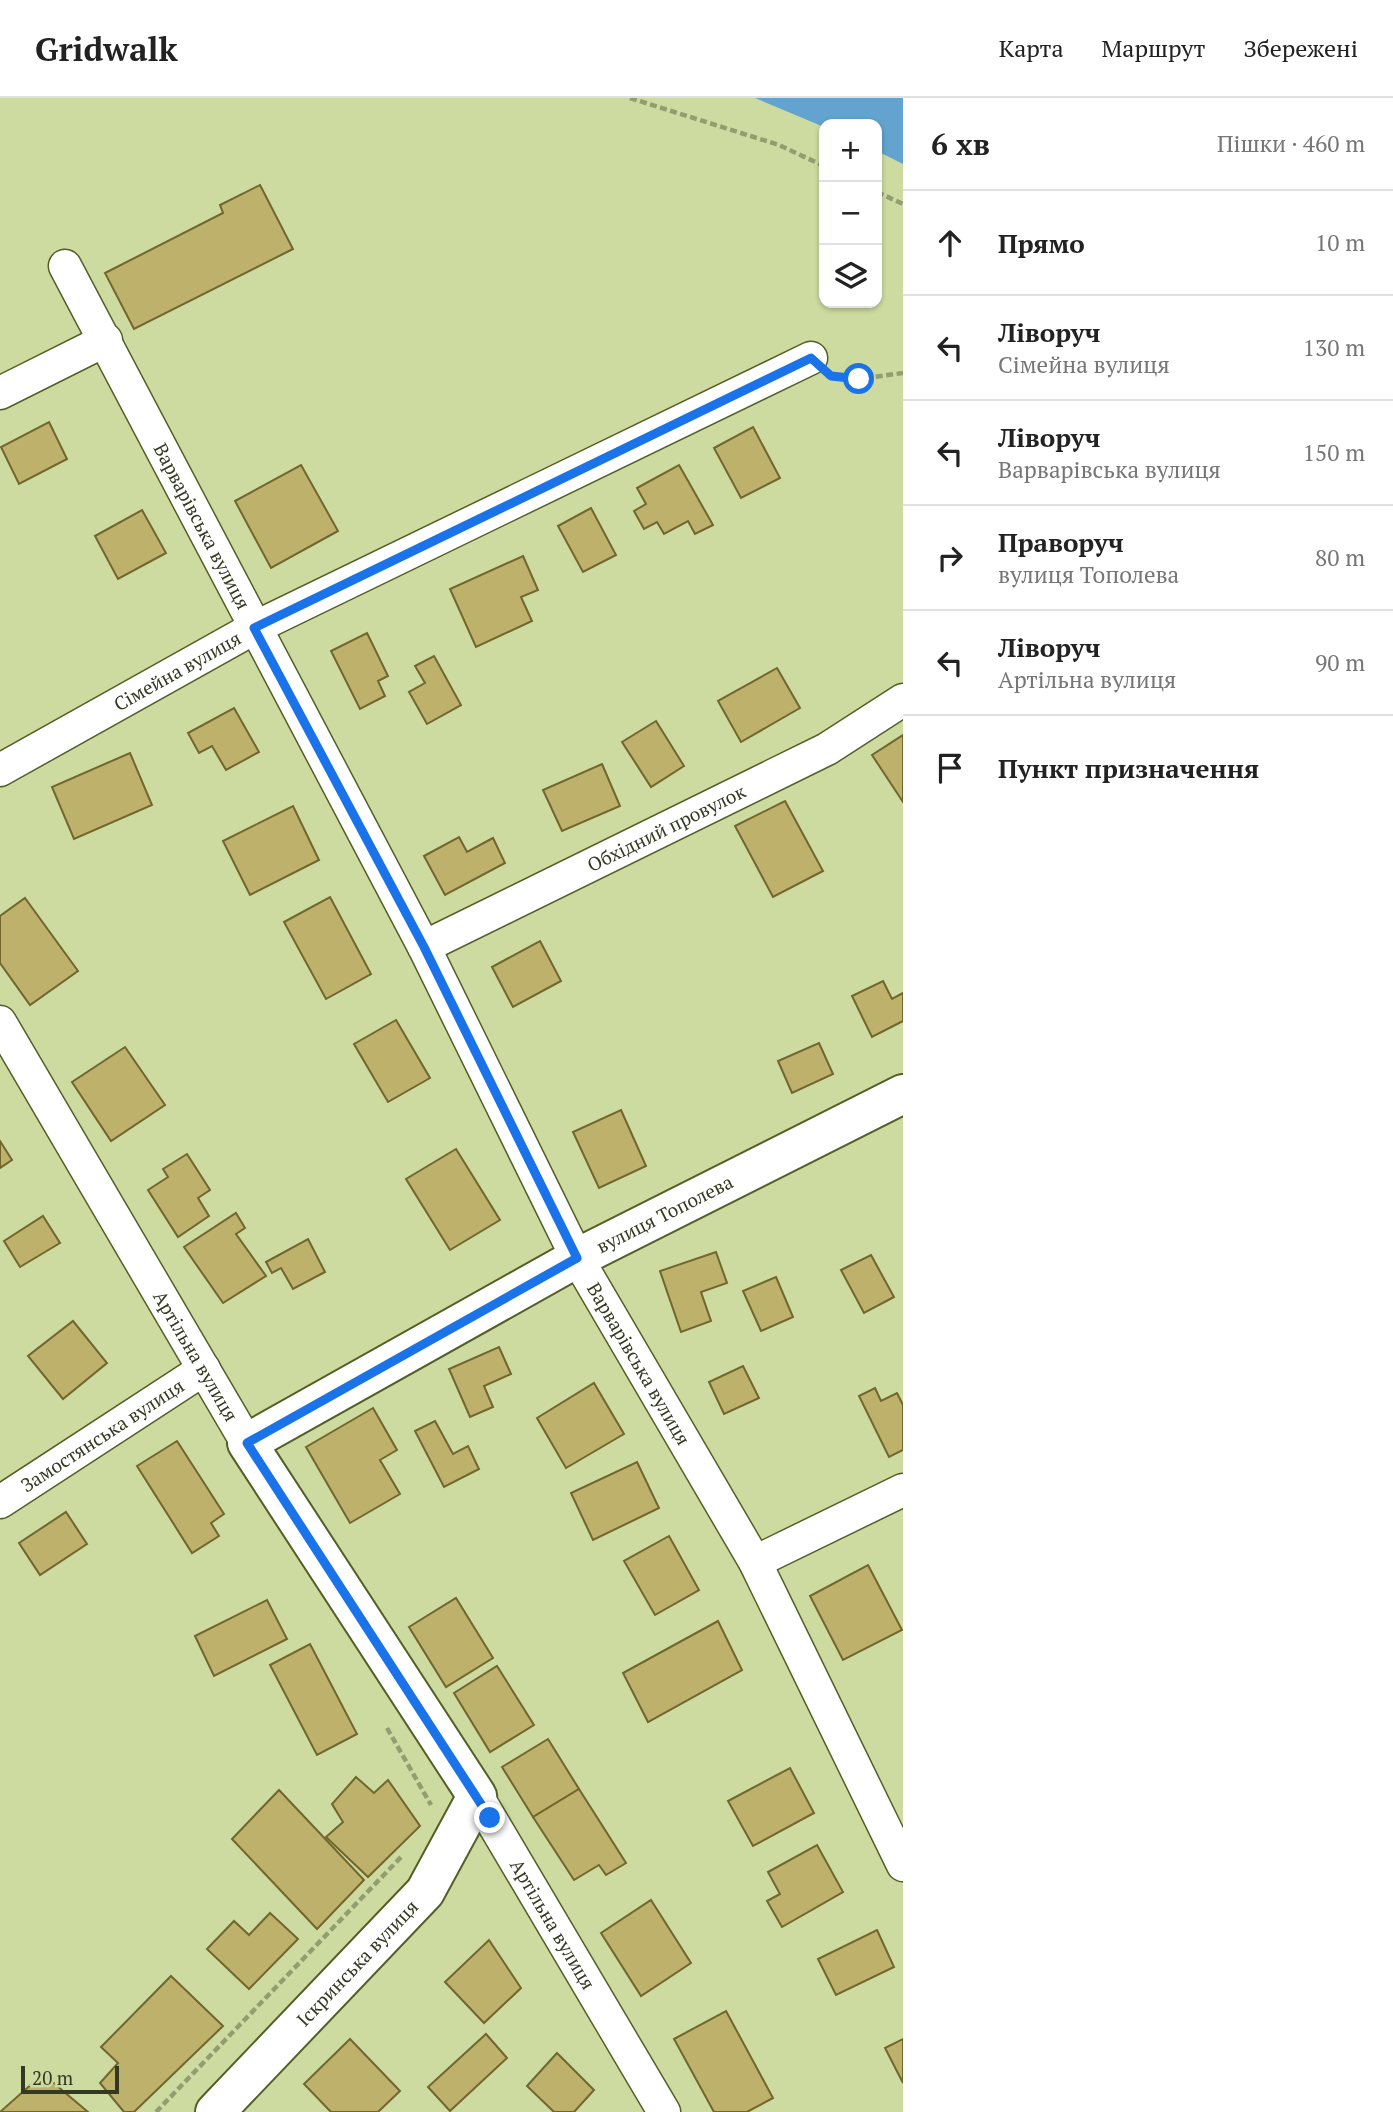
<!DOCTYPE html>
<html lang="uk">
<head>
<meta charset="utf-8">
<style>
  :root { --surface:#fff; --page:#f6f6f6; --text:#222; --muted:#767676; --line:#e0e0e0 }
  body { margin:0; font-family:"PT Serif",serif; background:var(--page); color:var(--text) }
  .controls { position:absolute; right:21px; top:21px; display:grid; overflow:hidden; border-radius:14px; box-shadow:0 2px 5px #0004 }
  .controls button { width:63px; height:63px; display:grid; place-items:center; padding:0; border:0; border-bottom:2px solid var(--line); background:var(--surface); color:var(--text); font:35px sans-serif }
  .scale { position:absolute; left:21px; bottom:18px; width:98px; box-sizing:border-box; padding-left:7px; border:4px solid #343a22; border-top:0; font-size:19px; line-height:24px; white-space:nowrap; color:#343a22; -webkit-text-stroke:5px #cddba0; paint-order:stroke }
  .stop { position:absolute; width:21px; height:21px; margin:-16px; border:5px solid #1a73e8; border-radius:50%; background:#fff }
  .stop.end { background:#1a73e8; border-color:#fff; box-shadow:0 2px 7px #0008 }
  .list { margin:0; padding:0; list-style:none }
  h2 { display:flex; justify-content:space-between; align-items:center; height:91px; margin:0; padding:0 28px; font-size:30px }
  h2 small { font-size:23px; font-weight:400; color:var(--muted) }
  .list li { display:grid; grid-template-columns:46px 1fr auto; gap:21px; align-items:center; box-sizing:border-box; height:105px; padding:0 28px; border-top:2px solid var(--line) }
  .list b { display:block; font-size:26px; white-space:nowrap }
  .list p { margin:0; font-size:23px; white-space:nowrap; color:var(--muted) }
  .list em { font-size:23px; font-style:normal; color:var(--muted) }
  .icon { flex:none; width:38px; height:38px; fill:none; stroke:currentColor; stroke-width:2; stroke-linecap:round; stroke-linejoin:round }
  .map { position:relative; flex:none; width:903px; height:2014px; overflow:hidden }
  header { display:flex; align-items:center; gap:42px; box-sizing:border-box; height:98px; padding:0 35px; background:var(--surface); border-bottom:2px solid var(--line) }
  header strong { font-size:33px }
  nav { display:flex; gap:38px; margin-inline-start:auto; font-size:24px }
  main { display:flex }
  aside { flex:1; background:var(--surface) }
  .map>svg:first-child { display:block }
  .water { fill:#62a3cf }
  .building { fill:#beb16b; stroke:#71662c; stroke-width:2 }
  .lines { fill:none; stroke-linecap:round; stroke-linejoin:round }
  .street-casing { stroke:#545f28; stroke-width:35 }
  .secondary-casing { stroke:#545f28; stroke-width:42 }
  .path { stroke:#929d70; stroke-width:4.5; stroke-dasharray:7 3.5; stroke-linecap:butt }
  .street { stroke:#fff; stroke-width:32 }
  .secondary { stroke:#fff; stroke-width:38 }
  .route { stroke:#1a73e8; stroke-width:9 }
  .labels { text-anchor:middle; stroke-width:5; stroke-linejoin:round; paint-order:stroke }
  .street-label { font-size:19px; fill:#343a22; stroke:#cddba0 }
</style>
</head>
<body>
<header>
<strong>Gridwalk</strong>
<nav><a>Карта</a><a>Маршрут</a><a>Збережені</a></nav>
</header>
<main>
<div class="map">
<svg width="903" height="2014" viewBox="0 0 903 2014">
  <rect width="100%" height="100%" fill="#cddba0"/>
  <!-- water -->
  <path class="water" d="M755 0H903V66L877 53V26H824V29Z"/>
  <!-- building -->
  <g class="building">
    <path d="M260 87 293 151 134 231 105 175 223 115 220 107Z"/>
    <path d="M49 324 67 361 19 386 1 349Z"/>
    <path d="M753 329 780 380 741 400 714 350Z"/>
    <path d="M301 367 338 433 271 470 235 403Z"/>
    <path d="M679 367 713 427 695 436 688 423 664 436 657 424 644 431 634 413 646 406 637 390Z"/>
    <path d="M591 410 616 457 583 474 558 428Z"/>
    <path d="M142 412 166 455 118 481 95 438Z"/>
    <path d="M523 458 538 492 521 499 532 523 476 549 450 491Z"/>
    <path d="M367 535 388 578 378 583 385 598 360 611 331 553Z"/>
    <path d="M434 558 461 607 427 626 409 594 425 585 415 568Z"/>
    <path d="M777 570 800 610 741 644 718 603Z"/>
    <path d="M234 610 259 654 226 672 212 648 199 655 188 635Z"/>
    <path d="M656 623 684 668 651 689 622 644Z"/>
    <path d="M903 637V704L872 657Z"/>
    <path d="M130 655 152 707 74 741 52 689Z"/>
    <path d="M602 666 620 708 562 733 543 692Z"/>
    <path d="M785 703 823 773 773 799 735 728Z"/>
    <path d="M293 708 319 762 250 797 223 743Z"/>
    <path d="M459 739 467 754 493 740 505 765 445 797 424 758Z"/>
    <path d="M330 799 371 876 326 901 284 824Z"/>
    <path d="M25 800 78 873 30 907 0 865V818Z"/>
    <path d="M540 843 561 883 513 909 492 869Z"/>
    <path d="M883 883 892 901 903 895V923L872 939 852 898Z"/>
    <path d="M396 922 430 980 388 1004 354 946Z"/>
    <path d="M819 945 833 976 792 995 778 963Z"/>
    <path d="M125 949 165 1007 111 1043 72 984Z"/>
    <path d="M621 1012 646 1068 599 1090 573 1034Z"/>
    <path d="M0 1043 12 1062 0 1070Z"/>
    <path d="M456 1051 500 1122 450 1152 406 1081Z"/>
    <path d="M187 1056 210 1092 198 1100 209 1118 178 1139 148 1092 168 1079 163 1071Z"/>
    <path d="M236 1115 245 1130 236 1136 266 1178 223 1205 184 1149Z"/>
    <path d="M43 1118 60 1145 20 1169 4 1143Z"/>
    <path d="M308 1141 325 1174 293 1191 281 1170 272 1175 266 1164Z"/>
    <path d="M716 1154 727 1185 701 1194 711 1223 681 1234 660 1173Z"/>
    <path d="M871 1157 894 1199 864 1215 841 1172Z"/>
    <path d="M776 1179 793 1219 761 1233 743 1193Z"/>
    <path d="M73 1223 107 1265 63 1301 28 1258Z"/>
    <path d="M499 1249 511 1276 484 1288 493 1309 470 1319 449 1271Z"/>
    <path d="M743 1268 759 1300 724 1316 709 1284Z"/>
    <path d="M594 1285 624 1336 566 1370 537 1320Z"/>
    <path d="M875 1290 881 1303 897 1295 903 1307V1352L889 1359 859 1298Z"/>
    <path d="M373 1310 397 1352 380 1362 400 1396 350 1425 306 1349Z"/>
    <path d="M435 1323 453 1356 468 1348 479 1371 444 1389 415 1333Z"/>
    <path d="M177 1343 224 1416 211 1425 219 1438 192 1455 137 1368Z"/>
    <path d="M637 1364 659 1410 593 1442 571 1395Z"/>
    <path d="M66 1414 87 1446 40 1477 19 1445Z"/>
    <path d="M669 1438 699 1492 655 1517 624 1463Z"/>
    <path d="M868 1467 902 1532 843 1562 810 1498Z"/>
    <path d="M456 1500 493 1560 446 1589 409 1529Z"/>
    <path d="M267 1502 287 1541 214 1578 195 1538Z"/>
    <path d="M718 1523 742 1572 648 1624 623 1575Z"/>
    <path d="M310 1546 357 1636 317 1657 270 1567Z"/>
    <path d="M497 1568 534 1627 490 1654 454 1595Z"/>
    <path d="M548 1641 579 1691 533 1719 502 1669Z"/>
    <path d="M790 1670 814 1715 753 1748 728 1703Z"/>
    <path d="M356 1679 374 1695 388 1682 420 1728 368 1779 326 1739 343 1724 332 1706Z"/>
    <path d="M579 1691 626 1765 606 1777 599 1767 574 1782 533 1719Z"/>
    <path d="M279 1692 364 1782 317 1831 232 1741Z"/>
    <path d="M817 1747 843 1794 782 1829 767 1803 780 1796 768 1774Z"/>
    <path d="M651 1802 691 1865 641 1898 601 1835Z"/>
    <path d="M270 1815 298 1841 249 1891 207 1851 234 1823 249 1837Z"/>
    <path d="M877 1832 894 1869 836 1897 818 1861Z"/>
    <path d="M489 1842 521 1890 484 1925 445 1884Z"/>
    <path d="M171 1878 223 1928 134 2014H124L100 1985 118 1965 101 1949Z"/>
    <path d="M726 1913 773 2000 747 2014H714L674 1941Z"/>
    <path d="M486 1936 507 1960 450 2013 428 1989Z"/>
    <path d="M350 1941 400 1993 378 2014H331L304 1986Z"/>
    <path d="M903 1941V1985L885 1950Z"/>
    <path d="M557 1955 594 1992 574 2014H554L527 1988Z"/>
    <path d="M43 1976 88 2014H0Z"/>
  </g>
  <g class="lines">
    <!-- street casing -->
    <g class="street-casing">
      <g id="street">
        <path id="s1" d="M65 168 424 849 577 1160 755 1464 903 1767"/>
        <path d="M0 295 106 242"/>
        <path id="s2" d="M0 672 254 530 811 260"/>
        <path id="s3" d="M424 849 827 651 903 602"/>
        <path id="s4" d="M0 924 247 1345"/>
        <path id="s5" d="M0 1404 204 1271"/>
        <path d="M755 1464 903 1392"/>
        <path id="s6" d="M477 1698 664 2014"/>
      </g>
    </g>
    <!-- secondary casing -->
    <g class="secondary-casing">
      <g id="secondary">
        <path id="s7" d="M215 2014 425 1794 477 1698 247 1345 577 1160 903 996"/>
      </g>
    </g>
    <!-- path -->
    <g class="path">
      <path d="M630 0 779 47 824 68"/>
      <path d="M877 94 903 106"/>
      <path d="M834 279 859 281 903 275"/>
      <path d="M387 1630 431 1707"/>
      <path d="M156 2014 403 1757"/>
    </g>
    <!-- street -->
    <use href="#street" class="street"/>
    <!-- secondary -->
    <use href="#secondary" class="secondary"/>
  </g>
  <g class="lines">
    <!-- route -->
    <path class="route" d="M490 1720 247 1345 577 1160 424 849 254 530 811 260 831 278 859 281"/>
  </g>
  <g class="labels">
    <!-- street labels -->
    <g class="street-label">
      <text dy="7" stroke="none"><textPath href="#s1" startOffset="294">Варварівська вулиця</textPath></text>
      <text dy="7" stroke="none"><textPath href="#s2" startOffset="203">Сімейна вулиця</textPath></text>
      <text dy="7" stroke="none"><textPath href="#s3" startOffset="270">Обхідний провулок</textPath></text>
      <text dy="7" stroke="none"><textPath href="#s7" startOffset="1311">вулиця Тополева</textPath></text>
      <text dy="7" stroke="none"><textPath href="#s4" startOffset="387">Артільна вулиця</textPath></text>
      <text dy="7" stroke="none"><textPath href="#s1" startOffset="1239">Варварівська вулиця</textPath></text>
      <text dy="7" stroke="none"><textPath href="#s5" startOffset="122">Замостянська вулиця</textPath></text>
      <text dy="7" stroke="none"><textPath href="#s6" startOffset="149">Артільна вулиця</textPath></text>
      <text dy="7" stroke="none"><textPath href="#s7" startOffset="206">Іскринська вулиця</textPath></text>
    </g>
  </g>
</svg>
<div class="controls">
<button>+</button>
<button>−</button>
<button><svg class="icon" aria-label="layers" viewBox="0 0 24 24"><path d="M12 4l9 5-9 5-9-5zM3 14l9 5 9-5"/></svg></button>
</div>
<div class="scale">20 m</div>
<div class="stop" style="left:859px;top:281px"></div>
<div class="stop end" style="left:490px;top:1720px"></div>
</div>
<aside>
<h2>6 хв<small>Пішки · 460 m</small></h2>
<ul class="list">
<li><svg class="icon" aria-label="ahead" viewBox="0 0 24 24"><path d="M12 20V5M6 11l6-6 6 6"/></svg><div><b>Прямо</b></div><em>10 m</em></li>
<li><svg class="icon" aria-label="left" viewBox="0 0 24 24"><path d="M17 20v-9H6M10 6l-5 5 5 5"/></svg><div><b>Ліворуч</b><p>Сімейна вулиця</p></div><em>130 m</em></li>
<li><svg class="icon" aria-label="left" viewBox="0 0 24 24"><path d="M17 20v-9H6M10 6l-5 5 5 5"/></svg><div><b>Ліворуч</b><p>Варварівська вулиця</p></div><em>150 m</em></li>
<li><svg class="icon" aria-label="right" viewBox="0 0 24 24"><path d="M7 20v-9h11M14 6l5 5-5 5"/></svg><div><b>Праворуч</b><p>вулиця Тополева</p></div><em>80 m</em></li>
<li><svg class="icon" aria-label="left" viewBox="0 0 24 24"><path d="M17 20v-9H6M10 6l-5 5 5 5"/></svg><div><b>Ліворуч</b><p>Артільна вулиця</p></div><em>90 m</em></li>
<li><svg class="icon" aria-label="arrive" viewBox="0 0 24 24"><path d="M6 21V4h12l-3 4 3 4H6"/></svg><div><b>Пункт призначення</b></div></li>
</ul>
</aside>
</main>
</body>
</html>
